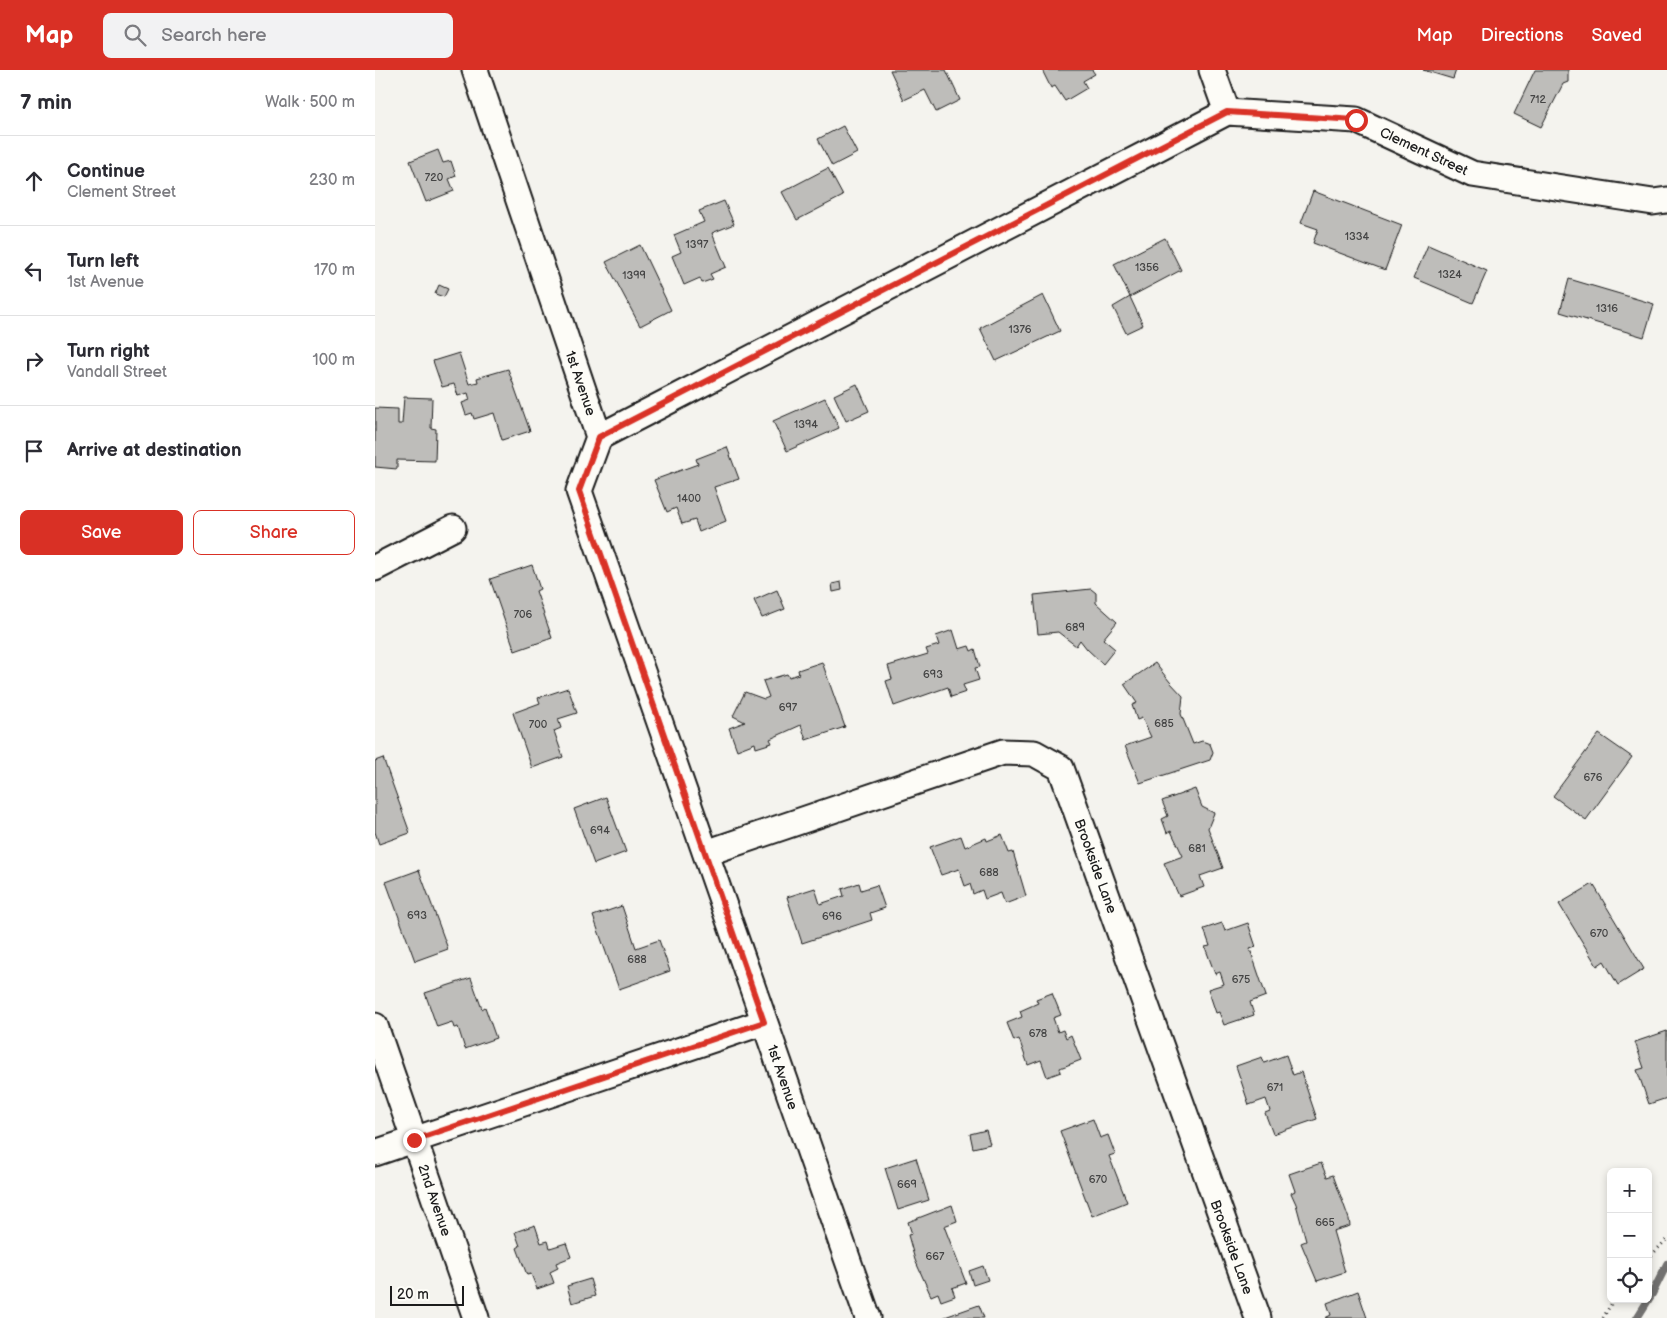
<!DOCTYPE html>
<html lang="en">
<head>
<meta charset="utf-8">
<style>
  :root { --surface:#fff; --page:#f2f2f3; --text:#2b2b33; --muted:#7c7c81; --line:#e1e1e2; --accent:#d93025 }
  body { margin:0; font-family:"Balsamiq Sans",sans-serif; background:var(--page); color:var(--text) }
  .controls { position:absolute; right:15px; bottom:15px; display:grid; overflow:hidden; border-radius:8px; box-shadow:0 2px 8px #0003 }
  .controls button { width:45px; height:45px; display:grid; place-items:center; padding:0; border:0; border-bottom:1px solid var(--line); background:var(--surface); color:var(--text); font:25px sans-serif }
  .scale { position:absolute; left:15px; bottom:12px; width:74px; box-sizing:border-box; padding-left:5px; border:2px solid #1c1c1c; border-top:0; font-size:14px; line-height:18px; white-space:nowrap; color:#1c1c1c; -webkit-text-stroke:4px #fdfcf7; paint-order:stroke }
  .stop { position:absolute; width:15px; height:15px; margin:-11px; border:4px solid #d93025; border-radius:50%; background:#fff }
  .stop.end { background:#d93025; border-color:#fff; box-shadow:0 1px 5px #0008 }
  .list { margin:0; padding:0; list-style:none }
  h2 { display:flex; justify-content:space-between; align-items:center; height:65px; margin:0; padding:0 20px; font-size:21px }
  h2 small { font-size:16px; font-weight:400; color:var(--muted) }
  .list li { display:grid; grid-template-columns:32px 1fr auto; gap:15px; align-items:center; box-sizing:border-box; height:90px; padding:0 20px; border-top:1px solid var(--line) }
  .list b { display:block; font-size:19px; white-space:nowrap }
  .list p { margin:0; font-size:16px; white-space:nowrap; color:var(--muted) }
  .list em { font-size:16px; font-style:normal; color:var(--muted) }
  .actions { display:flex; gap:10px; padding:15px 20px }
  .actions a { flex:1; padding:11px 0; border:1px solid var(--accent); border-radius:8px; text-align:center; font-size:18px; color:var(--accent) }
  .actions .main { background:var(--accent); color:#fff }
  .icon { flex:none; width:28px; height:28px; fill:none; stroke:currentColor; stroke-width:2; stroke-linecap:round; stroke-linejoin:round }
  .map { position:relative; flex:none; width:1292px; height:1248px; overflow:hidden }
  header { display:flex; align-items:center; gap:30px; box-sizing:border-box; height:70px; padding:0 25px; background:var(--accent); color:#fff }
  header strong { font-size:24px }
  nav { display:flex; gap:28px; margin-inline-start:auto; font-size:18px }
  .search { width:350px; height:45px; background:var(--page); display:flex; align-items:center; gap:12px; box-sizing:border-box; padding:0 18px; border-radius:8px; color:var(--muted); font-size:19px }
  main { display:flex }
  aside { flex:1; background:var(--surface) }
  .map>svg:first-child { display:block }
  .lines { fill:none; stroke-linecap:round; stroke-linejoin:round }
  .stream { stroke:#72716f; stroke-width:8 }
  .building { fill:#bebdba; stroke:#1c1c1c }
  .minor-casing { stroke:#1c1c1c; stroke-width:29 }
  .path { stroke:#1c1c1c; stroke-width:3; stroke-dasharray:1 4; stroke-linecap:butt }
  .minor { stroke:#fdfcf7; stroke-width:25 }
  .route { stroke:#d93025; stroke-width:6 }
  .labels { text-anchor:middle; stroke-width:5; stroke-linejoin:round; paint-order:stroke }
  .number-label { font-size:11px; fill:#444 }
  .street-label { font-size:14px; fill:#1c1c1c; stroke:#fdfcf7 }
</style>
</head>
<body>
<header>
<strong>Map</strong>
<div class="search"><svg class="icon" aria-label="search" viewBox="0 0 24 24"><circle cx="10" cy="10" r="6"/><path d="M15 15l6 6"/></svg>Search here</div>
<nav><a>Map</a><a>Directions</a><a>Saved</a></nav>
</header>
<main>
<aside>
<h2>7 min<small>Walk · 500 m</small></h2>
<ul class="list">
<li><svg class="icon" aria-label="ahead" viewBox="0 0 24 24"><path d="M12 20V5M6 11l6-6 6 6"/></svg><div><b>Continue</b><p>Clement Street</p></div><em>230 m</em></li>
<li><svg class="icon" aria-label="left" viewBox="0 0 24 24"><path d="M17 20v-9H6M10 6l-5 5 5 5"/></svg><div><b>Turn left</b><p>1st Avenue</p></div><em>170 m</em></li>
<li><svg class="icon" aria-label="right" viewBox="0 0 24 24"><path d="M7 20v-9h11M14 6l5 5-5 5"/></svg><div><b>Turn right</b><p>Vandall Street</p></div><em>100 m</em></li>
<li><svg class="icon" aria-label="arrive" viewBox="0 0 24 24"><path d="M6 21V4h12l-3 4 3 4H6"/></svg><div><b>Arrive at destination</b></div></li>
</ul>
<div class="actions"><a class="main">Save</a><a>Share</a></div>
</aside>
<div class="map">
<svg width="1292" height="1248" viewBox="0 0 1292 1248">
  <rect width="100%" height="100%" fill="#f4f3ee"/>
  <filter id="ink" filterUnits="userSpaceOnUse"><feTurbulence type="fractalNoise" baseFrequency=".02" numOctaves="2"/><feDisplacementMap in="SourceGraphic" scale="10" xChannelSelector="R" yChannelSelector="G"/><feConvolveMatrix kernelMatrix="1 2 1 2 8 2 1 2 1" color-interpolation-filters="sRGB"/></filter>
  <g filter="url(#ink)">
    <g class="lines">
      <!-- stream -->
      <path class="stream" d="M1262 1248 1277 1224 1292 1194"/>
    </g>
    <!-- building -->
    <g class="building">
      <path d="M515 0H571L585 30 561 42 550 20 529 30Z"/>
      <path d="M667 0H717L720 4 708 11 712 18 690 31 680 16 676 18Z"/>
      <path d="M1048 0H1081L1078 9Z"/>
      <path d="M1160 0H1193V12L1188 14 1166 57 1139 44Z"/>
      <path d="M468 56 482 83 457 96 443 69Z"/>
      <path d="M63 80 68 93 76 91 81 106 74 109 79 121 51 132 35 91Z"/>
      <path d="M453 98 468 126 422 150 407 122Z"/>
      <path d="M938 121 1027 155 1010 200 938 173 943 159 926 153Z"/>
      <path d="M349 131 359 154 337 163 351 197 335 204 338 209 327 213 325 208 309 215 297 186 306 182 299 165 329 152 324 141Z"/>
      <path d="M790 168 806 200 755 227 739 194Z"/>
      <path d="M265 175 296 240 265 256 231 192Z"/>
      <path d="M1053 175 1112 201 1098 233 1039 208Z"/>
      <path d="M1194 209 1279 234 1269 267 1185 242Z"/>
      <path d="M64 215 73 219 69 227 60 224Z"/>
      <path d="M668 225 685 261 621 291 605 258Z"/>
      <path d="M755 227 768 255 751 263 738 237Z"/>
      <path d="M84 283 94 314 103 312 102 308 133 299 155 361 127 370 119 343 99 349 97 343 91 345 87 333 95 330 93 323 83 326 79 314 67 317 58 291Z"/>
      <path d="M482 314 494 341 471 351 459 325Z"/>
      <path d="M29 327 57 328 56 358 61 359 60 391 22 390V399L0 397V338L23 339V354H27Z"/>
      <path d="M450 328 464 358 412 381 398 351Z"/>
      <path d="M352 377 364 409 339 417 351 451 324 462 320 450 307 454 301 438 292 442 279 410 323 394 321 389Z"/>
      <path d="M157 495 165 519 161 521 177 568 140 581 115 509Z"/>
      <path d="M466 512 467 520 458 522 457 514Z"/>
      <path d="M716 519 721 523V533L742 552 728 569 740 579 728 594 712 579 705 570 701 576 683 562 663 564 659 525Z"/>
      <path d="M402 520 410 539 387 548 379 530Z"/>
      <path d="M578 560 584 579 594 576 596 581 600 579 605 597 600 598 604 610 588 615 591 622 576 627 573 617 519 636 511 611 517 609 513 596 553 584 551 579 564 575 561 566Z"/>
      <path d="M447 592 470 657 431 670 426 655 395 669 397 673 381 678 380 673 362 680 354 658 370 652 358 646 370 622 389 629 394 627 388 611 412 604 414 607 424 604 423 600Z"/>
      <path d="M780 593 795 612 808 626 806 644 818 674 827 671 835 674 838 682 835 690 765 713 750 676 776 667 767 648 762 650 757 635 762 633 749 614Z"/>
      <path d="M193 618 202 643 183 649 186 658 179 661 188 687 157 698 138 643 165 633 163 628Z"/>
      <path d="M1224 664 1257 687 1211 750 1178 726Z"/>
      <path d="M8 688 35 763 4 774 0 762V691Z"/>
      <path d="M820 719 827 737 839 743 833 758 848 798 825 806 829 817 804 826 789 793 808 786 796 761 792 763 787 749 793 746 787 731Z"/>
      <path d="M231 727 251 782 219 794 199 739Z"/>
      <path d="M627 765 634 783 638 782 651 826 630 834 626 823 610 829 607 820 598 824 595 814 590 816 584 799 566 805 555 777 586 766 590 777 611 768 612 771Z"/>
      <path d="M44 800 73 879 40 891 11 812Z"/>
      <path d="M484 813 486 820 502 815 510 838 495 843 497 850 427 873 412 827 440 818 445 834 469 826 467 819Z"/>
      <path d="M1218 814 1269 899 1243 915 1229 891 1222 896 1184 834Z"/>
      <path d="M247 836 261 878 284 870 295 901 244 919 218 846Z"/>
      <path d="M847 853 850 861 873 853 881 877 875 879 891 926 875 932 879 945 849 955 844 942 841 943 833 919 849 914 845 902 840 904 830 877 835 876 829 859Z"/>
      <path d="M96 908 107 939 110 937 121 968 90 979 83 957 79 958 77 952 62 957 50 923Z"/>
      <path d="M677 923 686 945 678 948 683 962 688 960 691 968 696 965 706 990 685 998 686 1002 672 1007 666 990 653 995 644 969 639 971 632 953 647 947 645 941 663 933 661 929Z"/>
      <path d="M1292 961V1028L1274 1034 1262 1000 1269 998 1260 972Z"/>
      <path d="M911 985 918 1005 926 1002 942 1049 898 1064 890 1043 895 1041 891 1029 874 1035 861 996 887 987 889 993Z"/>
      <path d="M718 1049 725 1068 733 1065 740 1084 734 1086 752 1132 717 1146 685 1061Z"/>
      <path d="M611 1060 615 1074 598 1078 595 1064Z"/>
      <path d="M541 1088 554 1130 523 1140 510 1098Z"/>
      <path d="M946 1093 952 1107 958 1105 974 1149 975 1156 958 1161 970 1202 942 1211 926 1173 931 1171 921 1134 916 1123 920 1121 914 1104Z"/>
      <path d="M577 1135 582 1151 569 1156 591 1213 577 1218 580 1226 566 1231 563 1223 556 1226 540 1190 533 1165 537 1164 533 1152Z"/>
      <path d="M160 1155 166 1173 173 1171 175 1178 191 1173 196 1187 181 1193 183 1198 175 1202 179 1213 162 1219 156 1204 152 1205 142 1178 145 1176 140 1162Z"/>
      <path d="M608 1196 613 1210 598 1215 594 1201Z"/>
      <path d="M215 1209 220 1226 197 1233 192 1216Z"/>
      <path d="M983 1221 992 1248H950L956 1245 952 1233Z"/>
      <path d="M604 1235 609 1248H567Z"/>
    </g>
    <g class="lines">
      <!-- minor casing -->
      <g class="minor-casing">
        <g id="minor">
          <path d="M100 0 224 367 204 421 493 1248"/>
          <path d="M837 0 852 42"/>
          <path d="M224 367 852 42 981 50 1097 104 1278 132 1292 130"/>
          <path d="M0 498 78 458"/>
          <path d="M331 783 628 682 659 683 686 698 883 1248"/>
          <path d="M0 956 101 1248"/>
          <path d="M0 1083 389 952"/>
        </g>
      </g>
      <!-- path -->
      <g class="path">
        <path d="M1273 1189 1292 1169"/>
        <path d="M1228 1248 1239 1229"/>
      </g>
      <!-- minor -->
      <use href="#minor" class="minor"/>
    </g>
  </g>
  <g class="lines" filter="url(#ink)">
    <!-- route -->
    <path class="route" d="M39 1070 389 952 204 421 224 367 852 42 981 50"/>
  </g>
  <g class="labels">
    <!-- number labels -->
    <g class="number-label">
      <text x="1163" y="33">712</text>
      <text x="59" y="111">720</text>
      <text x="982" y="170">1334</text>
      <text x="322" y="178">1397</text>
      <text x="772" y="201">1356</text>
      <text x="1075" y="208">1324</text>
      <text x="259" y="209">1399</text>
      <text x="1232" y="242">1316</text>
      <text x="645" y="263">1376</text>
      <text x="431" y="358">1394</text>
      <text x="314" y="432">1400</text>
      <text x="148" y="548">706</text>
      <text x="700" y="561">689</text>
      <text x="558" y="608">693</text>
      <text x="413" y="641">697</text>
      <text x="789" y="657">685</text>
      <text x="163" y="658">700</text>
      <text x="1218" y="711">676</text>
      <text x="225" y="764">694</text>
      <text x="822" y="782">681</text>
      <text x="614" y="806">688</text>
      <text x="42" y="849">693</text>
      <text x="457" y="850">696</text>
      <text x="1224" y="867">670</text>
      <text x="262" y="893">688</text>
      <text x="866" y="913">675</text>
      <text x="663" y="967">678</text>
      <text x="900" y="1021">671</text>
      <text x="723" y="1113">670</text>
      <text x="532" y="1118">669</text>
      <text x="950" y="1156">665</text>
      <text x="560" y="1190">667</text>
    </g>
    <!-- street labels -->
    <g class="street-label">
      <text transform="translate(1049 81) rotate(25)" y="5">Clement Street</text>
      <text transform="translate(206 313) rotate(71)" y="5">1st Avenue</text>
      <text transform="translate(721 796) rotate(70)" y="5">Brookside Lane</text>
      <text transform="translate(408 1007) rotate(71)" y="5">1st Avenue</text>
      <text transform="translate(60 1130) rotate(71)" y="5">2nd Avenue</text>
      <text transform="translate(857 1177) rotate(70)" y="5">Brookside Lane</text>
    </g>
  </g>
</svg>
<div class="controls">
<button>+</button>
<button>−</button>
<button><svg class="icon" aria-label="locate" viewBox="0 0 24 24"><circle cx="12" cy="12" r="6"/><path d="M12 2v4M12 18v4M2 12h4M18 12h4"/></svg></button>
</div>
<div class="scale">20 m</div>
<div class="stop" style="left:981px;top:50px"></div>
<div class="stop end" style="left:39px;top:1070px"></div>
</div>
</main>
</body>
</html>
